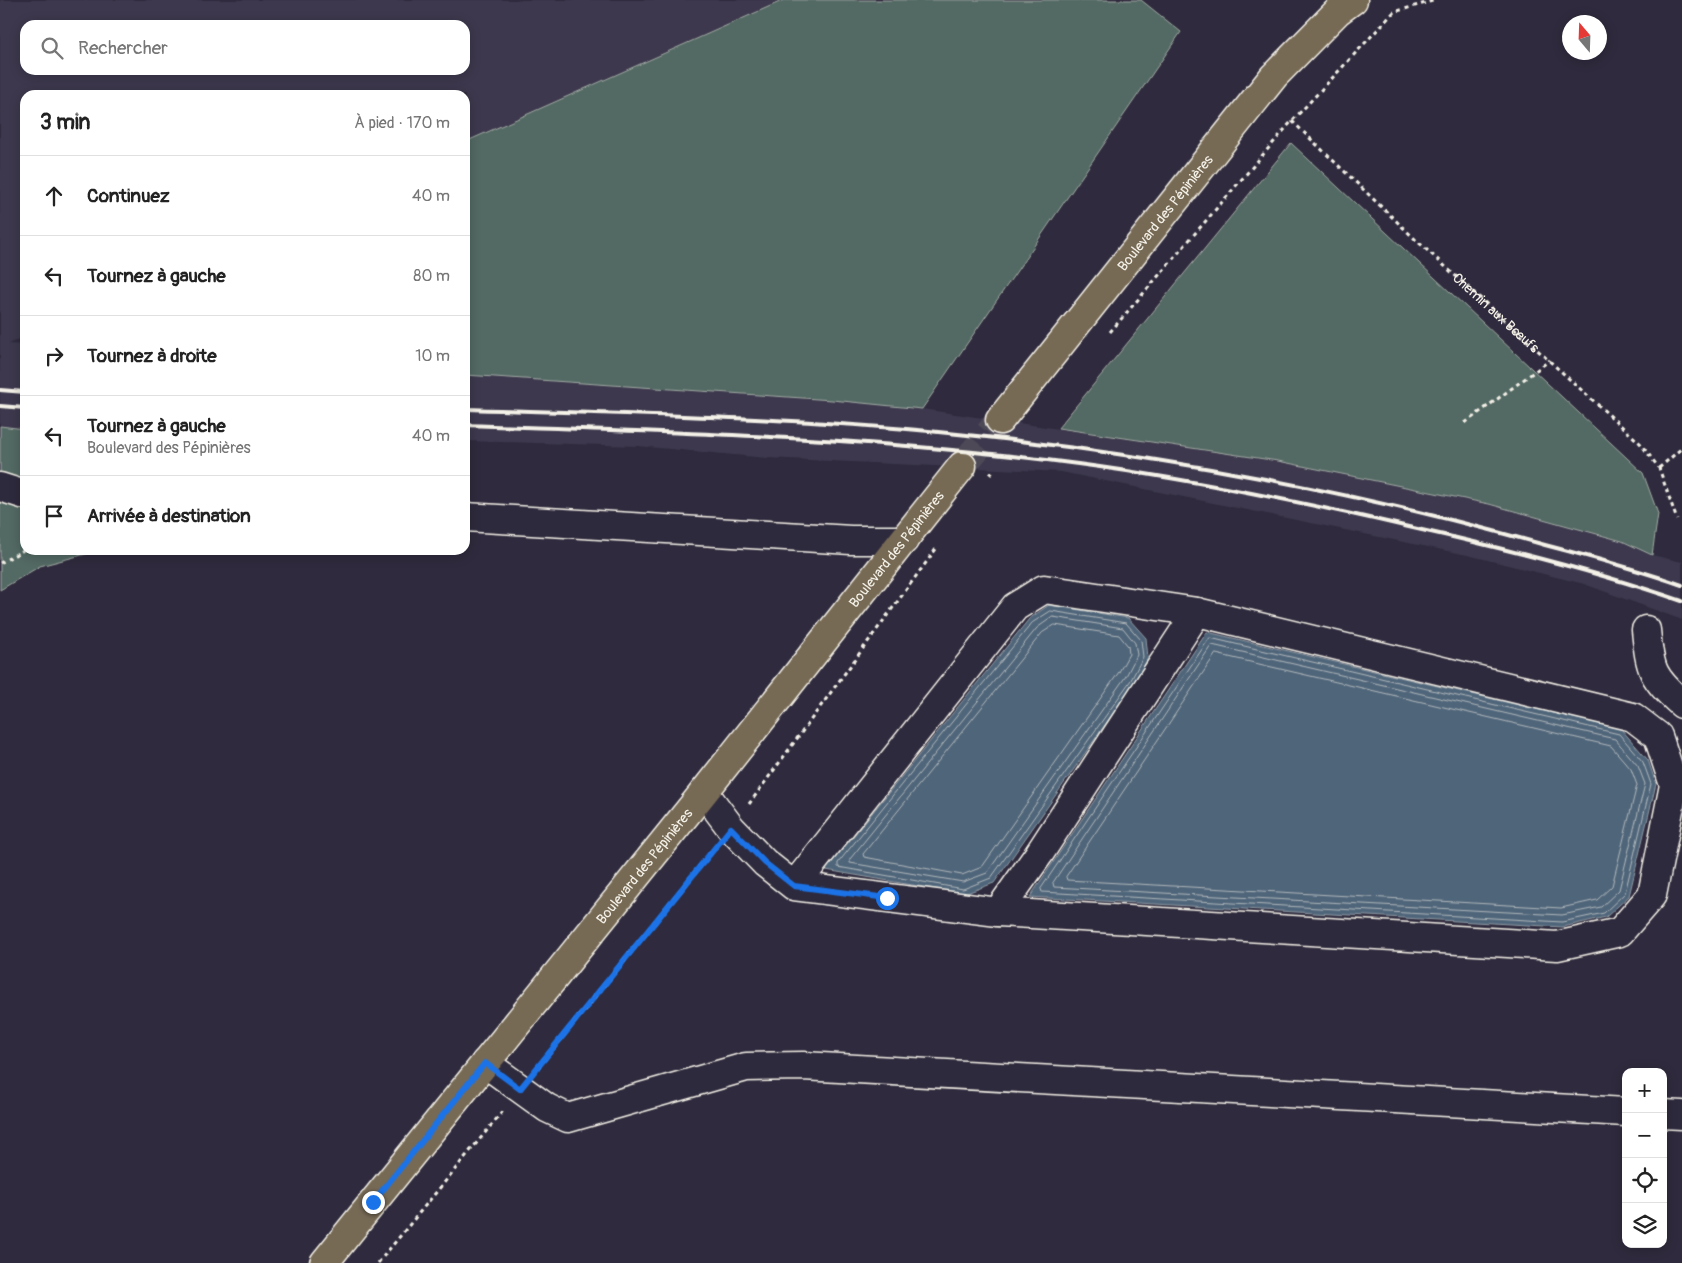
<!DOCTYPE html>
<html lang="fr">
<head>
<meta charset="utf-8">
<style>
  :root { --surface:#fff; --page:#f6f6f6; --text:#222; --muted:#767676; --line:#e0e0e0 }
  body { margin:0; font-family:Pangolin,sans-serif; background:var(--page); color:var(--text) }
  .controls { position:absolute; right:15px; bottom:15px; display:grid; overflow:hidden; border-radius:10px; box-shadow:0 2px 12px #0003 }
  .controls button { width:45px; height:45px; display:grid; place-items:center; padding:0; border:0; border-bottom:1px solid var(--line); background:var(--surface); color:var(--text); font:25px sans-serif }
  .compass { position:absolute; left:1562px; top:15px; width:45px; height:45px; border-radius:50%; background:var(--surface); box-shadow:0 2px 12px #0003; rotate:341deg }
  .stop { position:absolute; width:15px; height:15px; margin:-11px; border:4px solid #1a73e8; border-radius:50%; background:#fff }
  .stop.end { background:#1a73e8; border-color:#fff; box-shadow:0 1px 5px #0008 }
  .list { margin:0; padding:0; list-style:none }
  h2 { display:flex; justify-content:space-between; align-items:center; height:65px; margin:0; padding:0 20px; font-size:21px }
  h2 small { font-size:16px; font-weight:400; color:var(--muted) }
  .list li { display:grid; grid-template-columns:32px 1fr auto; gap:15px; align-items:center; box-sizing:border-box; height:80px; padding:0 20px; border-top:1px solid var(--line) }
  .list b { display:block; font-size:19px; white-space:nowrap }
  .list p { margin:0; font-size:16px; white-space:nowrap; color:var(--muted) }
  .list em { font-size:16px; font-style:normal; color:var(--muted) }
  .icon { flex:none; width:28px; height:28px; fill:none; stroke:currentColor; stroke-width:2; stroke-linecap:round; stroke-linejoin:round }
  .map { position:relative; flex:none; width:1682px; height:1263px; overflow:hidden }
  .search { position:absolute; background:var(--surface); box-shadow:0 2px 12px #0003; left:20px; top:20px; width:450px; height:55px; display:flex; align-items:center; gap:12px; box-sizing:border-box; padding:0 18px; border-radius:15px; color:var(--muted); font-size:19px }
  .panel { position:absolute; background:var(--surface); box-shadow:0 2px 12px #0003; left:20px; top:90px; width:450px; height:465px; border-radius:15px }
  .map>svg:first-child { display:block }
  .built { fill:#3c384e; fill-rule:evenodd }
  .green { fill:#536964; stroke:#a4ada6 }
  .water { fill:#4f657a; stroke:#919da6 }
  .lines { fill:none; stroke-linecap:round; stroke-linejoin:round }
  .shore { stroke:#b2b9bc; stroke-width:1 }
  .major-tunnel { stroke:#4d4857; stroke-width:28; stroke-dasharray:28 14; stroke-linecap:butt }
  .minor-casing { stroke:#f4f1e8; stroke-width:31 }
  .major-casing { stroke:#f4f1e8; stroke-width:31 }
  .path { stroke:#f4f1e8; stroke-width:3; stroke-dasharray:4 4; stroke-linecap:butt }
  .minor { stroke:#2f2a3d; stroke-width:28 }
  .major { stroke:#776a54; stroke-width:28 }
  .rail { stroke:#f4f1e8; stroke-width:4 }
  .route { stroke:#1a73e8; stroke-width:6 }
  .labels { text-anchor:middle; stroke-width:4.5; stroke-linejoin:round; paint-order:stroke }
  .street-label { font-size:14px; fill:#f4f1e8; stroke:#2f2a3d }
</style>
</head>
<body>
<div class="map">
<svg width="1682" height="1263" viewBox="0 0 1682 1263">
  <rect width="100%" height="100%" fill="#2f2a3d"/>
  <filter id="ink" filterUnits="userSpaceOnUse"><feTurbulence type="fractalNoise" baseFrequency=".02" numOctaves="2"/><feDisplacementMap in="SourceGraphic" scale="10" xChannelSelector="R" yChannelSelector="G"/><feConvolveMatrix kernelMatrix="1 2 1 2 8 2 1 2 1" color-interpolation-filters="sRGB"/></filter>
  <g filter="url(#ink)">
    <!-- built -->
    <g class="built">
      <path d="M0 0H784L465 142V95H25V336L9 344 25 345V429L0 426ZM25 25H465V70H25Z"/>
      <path d="M465 375 832 400 922 409 1278 461 1489 504 1622 541 1652 555 1682 562V620L1584 584 1467 555 1061 472 766 458 637 446 465 441Z"/>
    </g>
    <!-- green -->
    <g class="green">
      <path d="M784 0H1141L1181 32 922 409 832 400 465 375V142Z"/>
      <path d="M1291 143 1643 473 1658 514 1652 555 1622 541 1489 504 1278 461 1058 428Z"/>
      <path d="M0 426 25 429V550H101L40 566 0 590Z"/>
    </g>
    <!-- water -->
    <g class="water">
      <path d="M1049 605 1128 618 1146 638 1148 658 1135 682 994 883 964 894 826 870 1029 619Z"/>
      <path d="M1207 632 1621 729 1648 760 1656 784 1629 896 1606 917 1563 927 1030 897Z"/>
    </g>
    <g class="lines">
      <!-- shore -->
      <g class="shore">
        <path d="M1051 611 1126 623 1141 640 1143 657 1131 680 991 878 963 889 838 867V863L1032 623Z"/>
        <path d="M1053 617 1123 628 1135 643 1137 655 1126 676 987 873 963 882 850 863V859L1037 628Z"/>
        <path d="M1055 625 1119 635 1128 646 1129 654 1119 672 982 867 962 875 864 857 863 854 1042 633Z"/>
        <path d="M1210 638 1619 734 1643 762 1651 784 1625 893 1604 913 1562 922 1042 892 1041 889Z"/>
        <path d="M1212 645 1615 739 1638 766 1645 784 1619 890 1601 907 1562 915 1054 887 1053 883Z"/>
        <path d="M1216 654 1611 746 1631 769 1637 785 1612 886 1597 900 1561 908 1067 880 1066 877Z"/>
      </g>
      <!-- major-tunnel -->
      <path class="major-tunnel" d="M962 466 1000 420"/>
      <!-- minor casing -->
      <g class="minor-casing">
        <g id="minor">
          <path d="M0 487 25 495"/>
          <path d="M465 517 851 540H904"/>
          <path d="M1646 630C1650 671 1652 677 1682 704"/>
          <path d="M704 792 731 828 765 863 794 886 998 912 1557 946 1620 932 1652 895 1674 785 1658 736 1633 717 1197 612 1044 589 1015 607 794 886"/>
          <path d="M998 912 1039 854 1197 612"/>
          <path d="M485 1063 547 1108 568 1118 746 1067 803 1066 1626 1112"/>
          <path d="M1663 1114 1682 1115"/>
        </g>
      </g>
      <!-- major casing -->
      <g class="major-casing">
        <g id="major">
          <path id="s2" d="M1000 420 1274 76 1338 11 1353 0"/>
          <path id="s3" d="M324 1263 704 792 962 466"/>
        </g>
      </g>
      <!-- path -->
      <g class="path">
        <path id="s1" d="M1292 121 1416 240 1640 443 1659 468 1677 520"/>
        <path d="M1110 332 1292 121 1394 12 1436 0"/>
        <path d="M1465 423 1550 360"/>
        <path d="M1659 468 1682 448"/>
        <path d="M990 475 995 469"/>
        <path d="M0 563 22 551 25 548"/>
        <path d="M749 804 936 549"/>
        <path d="M538 1067 713 850"/>
        <path d="M378 1263 503 1111"/>
      </g>
      <!-- minor -->
      <use href="#minor" class="minor"/>
      <!-- major -->
      <use href="#major" class="major"/>
      <!-- rail -->
      <g class="rail">
        <path d="M0 390 25 392"/>
        <path d="M0 406 25 408"/>
        <path d="M465 409C626 414 788 417 948 433 1150 453 1350 490 1545 545 1591 557 1637 569 1682 585"/>
        <path d="M465 425C669 432 875 437 1078 464 1191 479 1302 502 1413 528 1503 548 1595 571 1682 601"/>
      </g>
    </g>
  </g>
  <g class="lines" filter="url(#ink)">
    <!-- route -->
    <path class="route" d="M373 1202 485 1063 520 1089 731 828 765 863 794 886 887 898"/>
  </g>
  <g class="labels">
    <!-- street labels -->
    <g class="street-label">
      <text dy="5" stroke="none"><textPath href="#s2" startOffset="265">Boulevard des Pépinières</textPath></text>
      <text dy="5" stroke="none"><textPath href="#s1" startOffset="280">Chemin aux Bœufs</textPath></text>
      <text dy="5" stroke="none"><textPath href="#s3" startOffset="915">Boulevard des Pépinières</textPath></text>
      <text dy="5" stroke="none"><textPath href="#s3" startOffset="510">Boulevard des Pépinières</textPath></text>
    </g>
  </g>
</svg>
<div class="controls">
<button>+</button>
<button>−</button>
<button><svg class="icon" aria-label="locate" viewBox="0 0 24 24"><circle cx="12" cy="12" r="6"/><path d="M12 2v4M12 18v4M2 12h4M18 12h4"/></svg></button>
<button><svg class="icon" aria-label="layers" viewBox="0 0 24 24"><path d="M12 4l9 5-9 5-9-5zM3 14l9 5 9-5"/></svg></button>
</div>
<svg class="compass" viewBox="-18 -18 36 36"><path d="M0-13l5 13h-10z" fill="#e53935"/><path d="M0 13l5-13h-10z" fill="#767676"/></svg>
<div class="stop" style="left:887px;top:898px"></div>
<div class="stop end" style="left:373px;top:1202px"></div>
<div class="search"><svg class="icon" aria-label="search" viewBox="0 0 24 24"><circle cx="10" cy="10" r="6"/><path d="M15 15l6 6"/></svg>Rechercher</div>
<section class="panel">
<h2>3 min<small>À pied · 170 m</small></h2>
<ul class="list">
<li><svg class="icon" aria-label="ahead" viewBox="0 0 24 24"><path d="M12 20V5M6 11l6-6 6 6"/></svg><div><b>Continuez</b></div><em>40 m</em></li>
<li><svg class="icon" aria-label="left" viewBox="0 0 24 24"><path d="M17 20v-9H6M10 6l-5 5 5 5"/></svg><div><b>Tournez à gauche</b></div><em>80 m</em></li>
<li><svg class="icon" aria-label="right" viewBox="0 0 24 24"><path d="M7 20v-9h11M14 6l5 5-5 5"/></svg><div><b>Tournez à droite</b></div><em>10 m</em></li>
<li><svg class="icon" aria-label="left" viewBox="0 0 24 24"><path d="M17 20v-9H6M10 6l-5 5 5 5"/></svg><div><b>Tournez à gauche</b><p>Boulevard des Pépinières</p></div><em>40 m</em></li>
<li><svg class="icon" aria-label="arrive" viewBox="0 0 24 24"><path d="M6 21V4h12l-3 4 3 4H6"/></svg><div><b>Arrivée à destination</b></div></li>
</ul>
</section>
</div>
</body>
</html>
